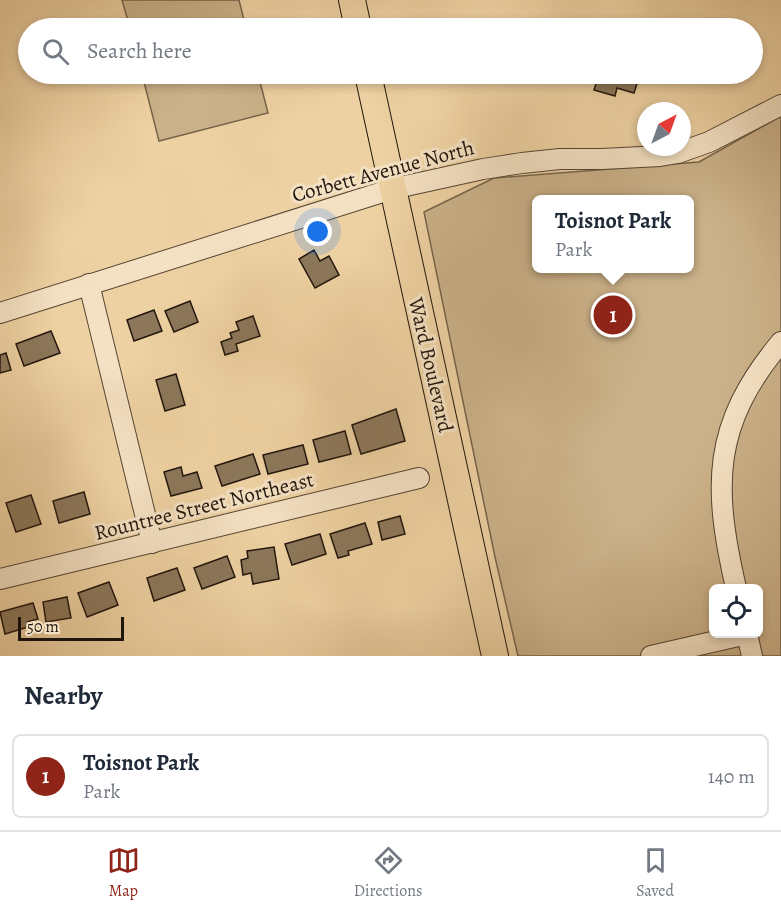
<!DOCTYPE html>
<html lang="en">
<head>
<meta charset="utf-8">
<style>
  :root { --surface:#fff; --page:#f6f6f7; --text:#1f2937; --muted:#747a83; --line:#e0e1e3; --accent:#8f2418 }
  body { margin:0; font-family:Alegreya,serif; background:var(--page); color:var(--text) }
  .controls { position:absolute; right:18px; bottom:18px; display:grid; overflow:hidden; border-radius:9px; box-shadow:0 3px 9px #0003 }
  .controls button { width:54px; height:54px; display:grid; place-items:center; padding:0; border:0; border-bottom:2px solid var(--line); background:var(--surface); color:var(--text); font:30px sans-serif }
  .compass { position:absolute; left:637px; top:102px; width:54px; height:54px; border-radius:50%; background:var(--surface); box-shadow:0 3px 9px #0003; rotate:41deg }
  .scale { position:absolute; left:18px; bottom:15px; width:106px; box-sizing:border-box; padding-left:6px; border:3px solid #21160d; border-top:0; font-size:16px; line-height:21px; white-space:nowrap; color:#21160d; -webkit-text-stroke:4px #f4e1c3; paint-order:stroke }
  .you { position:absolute; left:318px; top:232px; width:21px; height:21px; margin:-15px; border:4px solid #fff; border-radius:50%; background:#1a73e8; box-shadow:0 0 0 9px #1a73e833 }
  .badge { display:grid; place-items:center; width:39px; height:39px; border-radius:50%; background:var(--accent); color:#fff; font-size:20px; font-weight:700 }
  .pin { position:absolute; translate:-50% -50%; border:3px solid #fff; box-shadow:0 2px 6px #0006 }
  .popup { position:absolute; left:532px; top:195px; width:162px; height:78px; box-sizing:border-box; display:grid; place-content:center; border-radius:9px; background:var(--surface); filter:drop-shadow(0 2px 4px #0005); font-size:20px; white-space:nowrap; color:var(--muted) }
  .popup b { font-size:22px; color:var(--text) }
  .popup::after { content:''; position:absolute; left:50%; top:100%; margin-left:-12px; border:12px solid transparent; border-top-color:var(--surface) }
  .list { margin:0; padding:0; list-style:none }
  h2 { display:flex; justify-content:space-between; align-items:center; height:78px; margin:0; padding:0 24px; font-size:26px }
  h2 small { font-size:20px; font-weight:400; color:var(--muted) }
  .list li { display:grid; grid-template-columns:39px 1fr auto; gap:18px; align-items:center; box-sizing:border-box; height:84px; margin:0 12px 12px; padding:0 12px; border:2px solid var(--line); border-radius:9px }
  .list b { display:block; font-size:22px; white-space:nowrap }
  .list p { margin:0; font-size:20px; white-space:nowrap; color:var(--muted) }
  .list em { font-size:20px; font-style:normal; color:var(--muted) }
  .icon { flex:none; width:33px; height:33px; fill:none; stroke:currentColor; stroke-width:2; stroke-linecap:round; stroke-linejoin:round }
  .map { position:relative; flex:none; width:781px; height:656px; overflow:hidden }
  .search { position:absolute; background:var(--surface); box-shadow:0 3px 9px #0003; left:18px; right:18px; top:18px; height:66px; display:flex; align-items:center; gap:15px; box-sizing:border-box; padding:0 21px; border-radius:33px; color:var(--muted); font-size:22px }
  .sheet { height:174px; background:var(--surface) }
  nav { display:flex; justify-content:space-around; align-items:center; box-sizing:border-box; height:84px; border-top:2px solid var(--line); background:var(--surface); font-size:16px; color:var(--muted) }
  nav a { display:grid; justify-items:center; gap:3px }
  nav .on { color:var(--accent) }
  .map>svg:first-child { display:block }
  .green { fill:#cbb189; stroke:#76644b; stroke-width:1.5; fill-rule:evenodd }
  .building { fill:#8c775a; stroke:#21160d; stroke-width:1.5 }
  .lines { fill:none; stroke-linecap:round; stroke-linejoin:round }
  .minor-casing { stroke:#544532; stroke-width:22 }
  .major-casing { stroke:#21160d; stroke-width:28 }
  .minor { stroke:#f4e1c3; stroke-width:20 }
  .major { stroke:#eed1a2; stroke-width:26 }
  .labels { text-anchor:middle; stroke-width:6; stroke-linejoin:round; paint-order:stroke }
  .street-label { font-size:21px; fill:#21160d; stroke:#f4e1c3 }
</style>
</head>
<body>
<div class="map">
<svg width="781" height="656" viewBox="0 0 781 656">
  <rect width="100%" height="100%" fill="#eed1a2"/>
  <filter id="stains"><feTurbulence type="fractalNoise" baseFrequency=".00333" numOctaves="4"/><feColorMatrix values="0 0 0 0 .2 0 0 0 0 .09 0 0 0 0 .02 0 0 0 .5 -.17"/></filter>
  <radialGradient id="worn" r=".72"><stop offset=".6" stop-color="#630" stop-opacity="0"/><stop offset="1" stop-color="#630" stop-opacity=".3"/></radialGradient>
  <!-- green -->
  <g class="green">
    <path d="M122 0H239L246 28H130Z"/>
    <path d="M142 74H258L268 113 159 141Z"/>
    <path d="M781 116V656H518L495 557 424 212 494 178 699 162ZM536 200H690V268H536ZM714 588H758V634H714Z"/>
  </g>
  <!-- building -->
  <g class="building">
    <path d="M599 74H640L634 93 617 88 615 96 594 90Z"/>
    <path d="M314 250 320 261 329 256 339 275 315 288 299 259Z"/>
    <path d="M190 301 198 322 174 332 165 311Z"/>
    <path d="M154 310 162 331 134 341 127 320Z"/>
    <path d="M253 316 260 336 236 344 238 351 225 355 221 342 232 338 230 333 239 330 236 322Z"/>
    <path d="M51 331 60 353 24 366 16 344Z"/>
    <path d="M6 353 11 370 0 373V355Z"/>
    <path d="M176 374 185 405 165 411 156 380Z"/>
    <path d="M396 409 405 441 361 454 352 425Z"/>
    <path d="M345 431 351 454 319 462 313 440Z"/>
    <path d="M303 445 308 464 268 474 263 455Z"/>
    <path d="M253 454 260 474 222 486 215 466Z"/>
    <path d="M181 467 183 476 197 472 202 488 171 496 164 472Z"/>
    <path d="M84 492 90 514 59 523 53 501Z"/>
    <path d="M31 495 41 524 16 532 6 503Z"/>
    <path d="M400 516 405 534 382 540 378 522Z"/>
    <path d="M365 523 372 544 348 551 349 555 338 558 330 534Z"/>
    <path d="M320 534 326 554 292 565 285 544Z"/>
    <path d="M274 547 279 579 253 584 251 573 243 575 241 560 248 558 247 551Z"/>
    <path d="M227 556 235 577 202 589 194 568Z"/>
    <path d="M177 568 185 590 154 601 147 578Z"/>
    <path d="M109 582 118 605 87 617 78 593Z"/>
    <path d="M67 597 71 618 46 622 43 602Z"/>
    <path d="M33 603 38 619 27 622 28 627 5 634 0 612Z"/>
  </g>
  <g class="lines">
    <!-- minor casing -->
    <g class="minor-casing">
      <g id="minor">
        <path d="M89 284 152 543"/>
        <path d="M0 313 392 189 483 169 522 163 560 159H602L660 156 678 153 709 142 781 105"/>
        <path d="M0 579 419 478"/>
        <path d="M736 588C713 487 711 426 781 342"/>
        <path d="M747 634 752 656"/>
        <path d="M651 656 747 634"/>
      </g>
    </g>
    <!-- major casing -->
    <g class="major-casing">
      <g id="major">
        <path d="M352 0 358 28"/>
        <path d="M368 74 495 656"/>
      </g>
    </g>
    <!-- minor -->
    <use href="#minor" class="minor"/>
    <!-- major -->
    <use href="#major" class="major"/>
  </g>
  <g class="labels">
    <!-- street labels -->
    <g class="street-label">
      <text transform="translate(383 171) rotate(-15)" y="7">Corbett Avenue North</text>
      <text transform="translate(431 365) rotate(77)" y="7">Ward Boulevard</text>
      <text transform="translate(204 506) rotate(-14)" y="7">Rountree Street Northeast</text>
    </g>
  </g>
  <rect width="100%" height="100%" filter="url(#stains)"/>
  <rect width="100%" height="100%" fill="url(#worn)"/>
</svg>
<div class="controls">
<button><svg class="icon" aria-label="locate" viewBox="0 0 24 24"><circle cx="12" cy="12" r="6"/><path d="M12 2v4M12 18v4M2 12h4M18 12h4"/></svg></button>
</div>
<svg class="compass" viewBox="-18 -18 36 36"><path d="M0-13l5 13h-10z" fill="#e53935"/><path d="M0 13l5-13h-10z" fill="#747a83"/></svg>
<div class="scale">50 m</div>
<div class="you"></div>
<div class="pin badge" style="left:613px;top:315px">1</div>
<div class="popup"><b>Toisnot Park</b>Park</div>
<div class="search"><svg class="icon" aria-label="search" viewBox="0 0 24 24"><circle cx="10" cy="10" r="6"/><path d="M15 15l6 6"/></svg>Search here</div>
</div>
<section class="sheet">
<h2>Nearby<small></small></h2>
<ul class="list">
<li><span class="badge">1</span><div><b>Toisnot Park</b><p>Park</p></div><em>140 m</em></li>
</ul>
</section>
<nav>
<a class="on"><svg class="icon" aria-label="map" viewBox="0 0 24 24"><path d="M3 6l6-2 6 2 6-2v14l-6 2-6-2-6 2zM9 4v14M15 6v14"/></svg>Map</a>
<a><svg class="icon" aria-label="directions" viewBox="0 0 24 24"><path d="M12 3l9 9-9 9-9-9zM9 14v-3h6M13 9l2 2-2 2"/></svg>Directions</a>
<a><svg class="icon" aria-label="saved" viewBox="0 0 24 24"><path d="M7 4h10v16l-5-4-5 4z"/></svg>Saved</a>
</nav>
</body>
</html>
